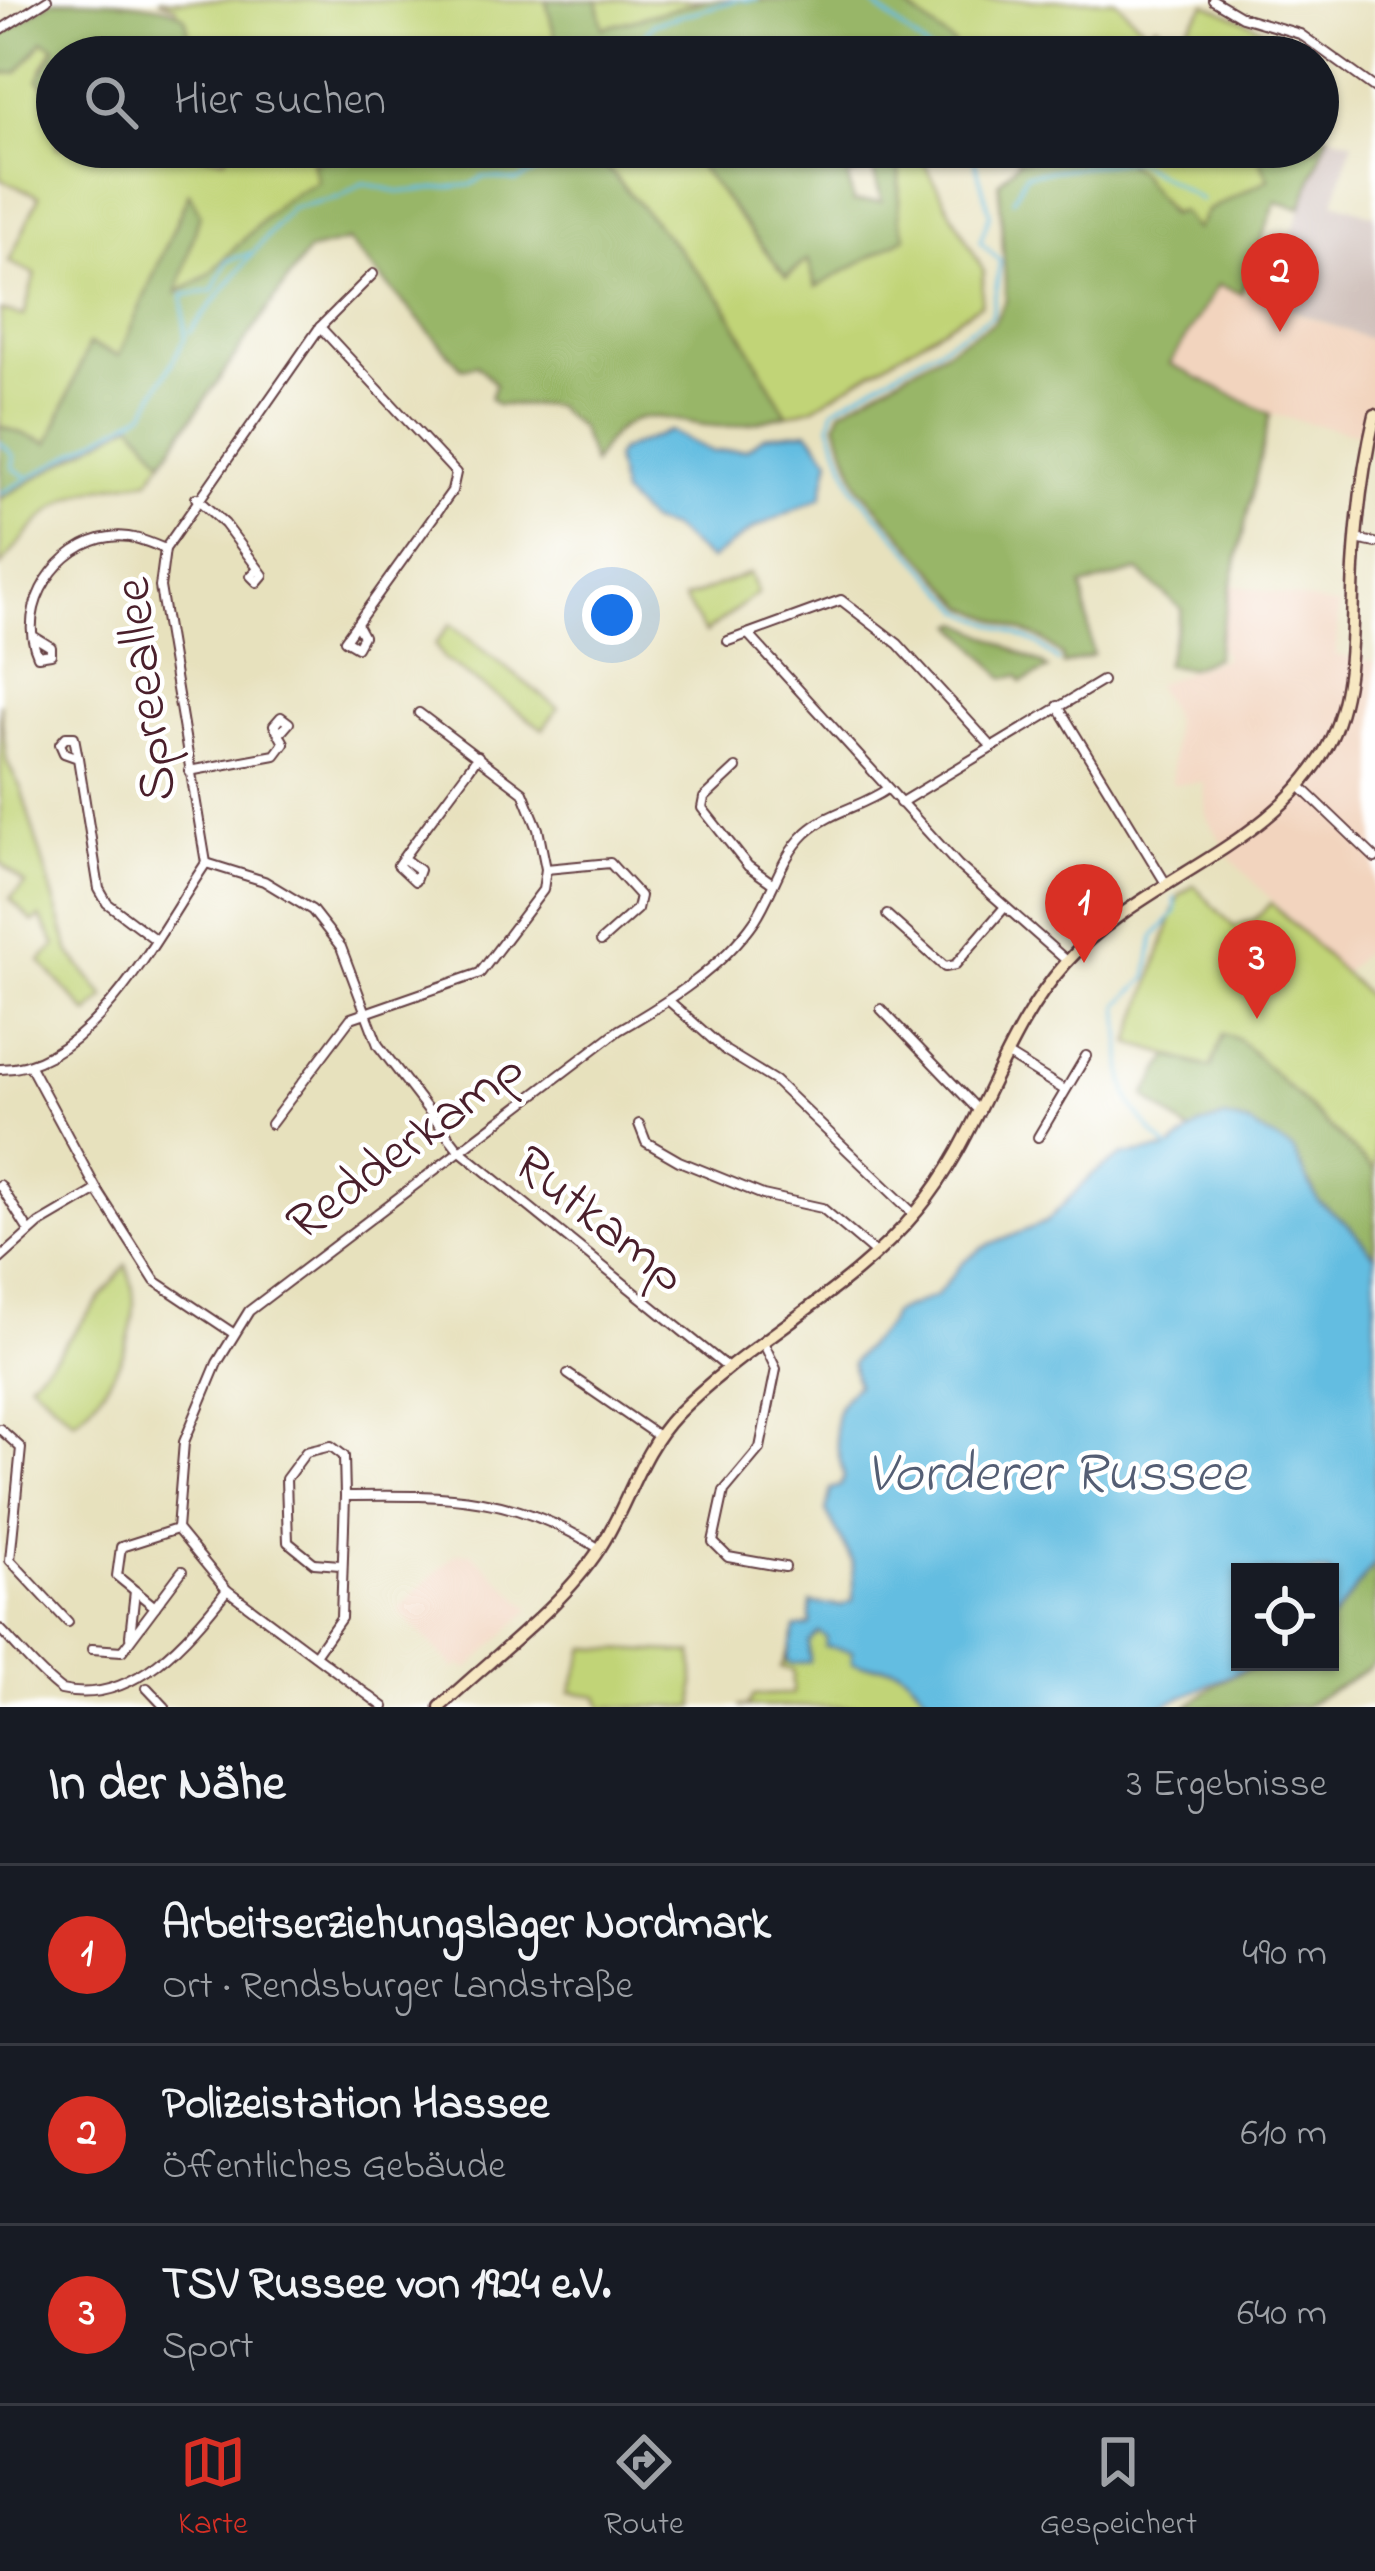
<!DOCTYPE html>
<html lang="de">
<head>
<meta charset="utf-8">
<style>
  :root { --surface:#171b24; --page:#20242c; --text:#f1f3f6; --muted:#9ea1a6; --line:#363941; --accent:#d93025 }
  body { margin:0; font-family:"Indie Flower",sans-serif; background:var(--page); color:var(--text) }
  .controls { position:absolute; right:36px; bottom:36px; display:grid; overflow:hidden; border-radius:0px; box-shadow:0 3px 9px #0004 }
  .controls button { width:108px; height:108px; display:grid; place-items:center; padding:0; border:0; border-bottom:3px solid var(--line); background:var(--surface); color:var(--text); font:60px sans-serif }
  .you { position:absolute; left:612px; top:615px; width:42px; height:42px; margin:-30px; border:9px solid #fff; border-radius:50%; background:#1a73e8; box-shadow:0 0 0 18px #1a73e833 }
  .badge { display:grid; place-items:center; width:78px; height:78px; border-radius:50%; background:var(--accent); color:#fff; font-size:39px; font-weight:700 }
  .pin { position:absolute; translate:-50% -99px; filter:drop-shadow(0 3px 6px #0008) }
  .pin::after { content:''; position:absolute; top:63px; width:42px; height:36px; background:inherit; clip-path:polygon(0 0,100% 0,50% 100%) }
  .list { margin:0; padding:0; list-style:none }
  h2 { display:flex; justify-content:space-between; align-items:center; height:156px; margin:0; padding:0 48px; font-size:51px }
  h2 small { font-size:39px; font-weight:400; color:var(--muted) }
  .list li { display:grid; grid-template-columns:78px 1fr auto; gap:36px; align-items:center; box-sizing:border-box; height:180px; padding:0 48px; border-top:3px solid var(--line) }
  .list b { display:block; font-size:45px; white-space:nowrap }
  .list p { margin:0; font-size:39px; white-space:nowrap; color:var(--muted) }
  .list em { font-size:39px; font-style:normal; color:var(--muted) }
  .icon { flex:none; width:66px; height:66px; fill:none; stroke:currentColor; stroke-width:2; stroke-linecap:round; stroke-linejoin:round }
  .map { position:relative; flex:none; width:1375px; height:1707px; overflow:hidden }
  .search { position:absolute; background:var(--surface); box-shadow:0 3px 9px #0004; left:36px; right:36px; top:36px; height:132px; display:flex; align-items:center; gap:30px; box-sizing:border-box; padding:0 42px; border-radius:66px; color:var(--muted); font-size:45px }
  .sheet { height:696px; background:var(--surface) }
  nav { display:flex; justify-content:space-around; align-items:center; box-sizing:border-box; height:168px; border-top:3px solid var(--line); background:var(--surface); font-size:33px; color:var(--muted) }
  nav a { display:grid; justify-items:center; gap:6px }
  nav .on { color:var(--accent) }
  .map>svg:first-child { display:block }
  .built { fill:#f2d4be }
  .industrial { fill:#cfc0ba }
  .green { fill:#c1d477; stroke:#867a51; stroke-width:3 }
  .forest { fill:#98b668; stroke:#716a4a; stroke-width:3 }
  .water { fill:#63bde1; stroke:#566e86; stroke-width:3 }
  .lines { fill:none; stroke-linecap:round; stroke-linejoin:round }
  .stream { stroke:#63bde1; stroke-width:3 }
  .street-casing { stroke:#623c41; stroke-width:12 }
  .secondary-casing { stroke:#623c41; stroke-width:15 }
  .street { stroke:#fff; stroke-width:8 }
  .secondary { stroke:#f7e8c3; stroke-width:10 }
  .labels { text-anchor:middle; stroke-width:9; stroke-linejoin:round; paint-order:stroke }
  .street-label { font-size:54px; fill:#4a1f2b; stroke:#fff }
  .water-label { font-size:57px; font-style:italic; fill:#545e74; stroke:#fff }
</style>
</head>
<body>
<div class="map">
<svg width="1375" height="1707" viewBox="0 0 1375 1707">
  <rect width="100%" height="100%" fill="#fff"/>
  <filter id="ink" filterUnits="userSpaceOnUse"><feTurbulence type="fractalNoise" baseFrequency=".00833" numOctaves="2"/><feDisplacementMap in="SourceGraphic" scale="24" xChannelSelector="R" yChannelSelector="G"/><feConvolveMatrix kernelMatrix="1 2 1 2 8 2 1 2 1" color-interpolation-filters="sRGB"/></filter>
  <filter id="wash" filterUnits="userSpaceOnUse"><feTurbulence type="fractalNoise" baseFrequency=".004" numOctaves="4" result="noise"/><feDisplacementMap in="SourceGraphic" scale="48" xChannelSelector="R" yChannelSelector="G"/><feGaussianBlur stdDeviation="2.7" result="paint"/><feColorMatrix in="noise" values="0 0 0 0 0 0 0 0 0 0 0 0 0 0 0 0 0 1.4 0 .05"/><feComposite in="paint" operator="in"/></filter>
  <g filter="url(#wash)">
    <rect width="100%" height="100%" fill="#e7e1bd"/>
    <!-- built -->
    <g class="built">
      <path d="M1218 285 1375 341V438L1270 414 1170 364Z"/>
      <path d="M1230 584 1339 606 1336 655 1375 662V941L1344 973 1233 861 1206 816 1204 783 1172 784 1173 718 1155 684 1225 658 1220 647Z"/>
      <path d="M456 1553H472L531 1609 467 1670 461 1664 455 1669 397 1609Z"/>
    </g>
    <!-- industrial -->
    <path class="industrial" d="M1328 135 1353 141 1334 202 1375 215V341L1267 301Z"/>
    <!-- green -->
    <g class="green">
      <path d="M159 0H546L560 57H192L176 7Z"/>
      <path d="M597 0H706V4L602 28Z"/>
      <path d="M898 0H1115L1148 32 1156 24 1177 41 1206 4 1266 30 1257 57H957L953 44Z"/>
      <path d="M43 41 55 46 42 69 51 92 57 91V147H209L204 155 225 158 229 147H344L311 159 318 181 282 201 208 275 176 293 188 194 119 357 89 344 49 443 0 426V310L24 316 35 274 9 262 39 196 0 179V74L18 72Z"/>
      <path d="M589 147H684L787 277 808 259 899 219V163L924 162 984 272 981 304 814 407 787 415 723 301Z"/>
      <path d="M1008 147H1254L1269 179 1207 211 1196 230C1160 210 1143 175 1109 151L1019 161Z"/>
      <path d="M133 422 163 460 149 480C60 492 55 500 0 567V499Z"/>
      <path d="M750 573 758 593 705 633 684 599Z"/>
      <path d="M450 624 558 708 543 729 444 659 435 644Z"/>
      <path d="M0 703 7 762 21 788 70 953 105 997 88 1014 40 961 56 945 40 917 33 922 10 899 25 884 0 862Z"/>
      <path d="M1194 885 1234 927 1255 919 1271 903 1375 1003V1171L1238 1039 1211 1068 1130 1043 1179 896Z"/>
      <path d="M126 1265C149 1317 117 1386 74 1420L29 1381 57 1354Z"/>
      <path d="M819 1632 852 1651 853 1663C873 1669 875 1665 892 1667 908 1669 919 1690 930 1700V1707H738L747 1706 754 1695 793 1694V1671L781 1667 789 1649 787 1660Z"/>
      <path d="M586 1648 693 1653 695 1707H602L598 1696 571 1692Z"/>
    </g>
    <!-- forest -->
    <g class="forest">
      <path d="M53 0C82 0 172 0 185 18 190 29 189 45 192 57H57V91L51 92 38 80 55 47 43 41 18 72 0 74V36Z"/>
      <path d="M546 0H597L603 28 706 0H898L954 44 957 57H560Z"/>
      <path d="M1318 134 1328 135 1301 208 1276 202 1241 293 1218 285 1170 364 1270 414 1215 658 1190 668 1165 665 1182 610 1138 571 1082 586 1093 655 1063 665 1062 656 1043 640 967 607 859 487 836 423 841 410 994 322 1006 300 999 182 1019 161 1109 151 1138 171 1170 215 1180 211 1196 230 1207 211 1269 179 1254 147H1318Z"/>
      <path d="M371 147C415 163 449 147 495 147L501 165 544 153 543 147H589L723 301 787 415C769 418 750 425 732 426 674 431 634 385 593 464L580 428 553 405H497L490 398 495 384 477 365 462 368 348 241 308 251 163 460 132 422 0 499V426L49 443 89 344 119 356 189 193 200 214 177 293 208 275 282 201 318 181 312 163Z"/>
      <path d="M684 147H964C926 162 887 161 848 176L853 202 882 201 873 170 899 163V219L906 237 816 287 808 259 786 277Z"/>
      <path d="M960 622 1044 665 1048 669 1022 682 1018 676 1004 678 956 625Z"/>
      <path d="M1223 1034 1238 1039 1375 1171V1256L1348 1224 1318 1201 1310 1182 1201 1125 1191 1133 1145 1096 1169 1056 1211 1068Z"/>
      <path d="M1375 1563V1662L1368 1669 1303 1707H1187C1240 1662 1264 1662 1330 1662V1622Z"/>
    </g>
    <!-- water -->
    <g class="water">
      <path d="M670 431 712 452 747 449 764 436 808 431 830 458 822 497 753 529 710 560 671 528 649 522 622 495 615 458 619 451Z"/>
      <path d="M1225 1118 1249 1124 1293 1150 1318 1201 1348 1224 1375 1256V1563L1330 1622V1572H1240V1662H1260L1159 1707H930V1700C919 1689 908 1669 892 1667 874 1664 873 1669 852 1663V1651L825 1646 826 1637 819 1632 809 1642 810 1662 791 1664 787 1660 795 1628 810 1625 811 1603 841 1606 853 1600V1562L826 1511 831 1489 840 1486 844 1477C836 1442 824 1411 857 1385L852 1363C864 1344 887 1332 893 1313L936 1296 963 1262 982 1248 1046 1222 1093 1174 1123 1155 1169 1149 1200 1125Z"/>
    </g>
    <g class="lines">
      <!-- stream -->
      <g class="stream">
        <path d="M741 0H757"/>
        <path d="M868 0 936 57"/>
        <path d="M623 57 655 23 737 0"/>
        <path d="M972 151 990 213 980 242 1000 261 992 316 834 408 830 425 854 489 964 611 1038 644 1058 661"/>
        <path d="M1013 200 1026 174 1134 160 1201 200"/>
        <path d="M190 332 252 254"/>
        <path d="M0 442 14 456 13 468 29 478 145 412 185 338 183 295 213 291 227 261 254 252 291 208 340 197 363 183 400 192 471 185 483 177 517 181 554 163 565 147"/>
        <path d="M1 493 26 480"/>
        <path d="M1169 1149C1109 1092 1127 1077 1119 1005L1147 978 1154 937 1176 912 1175 898"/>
      </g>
    </g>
  </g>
  <g filter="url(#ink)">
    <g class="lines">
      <!-- street casing -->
      <g class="street-casing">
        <g id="street">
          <path d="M1213 0 1242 17 1300 34 1375 88"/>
          <path d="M0 30 47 0"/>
          <path d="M320 327 456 473 452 491 345 640 357 647 363 636 357 625"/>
          <path d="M196 498 225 524 263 575 257 582 251 576 257 570"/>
          <path d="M1356 539 1375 543"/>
          <path d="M749 635 958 865 1067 961"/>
          <path d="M33 636 51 647V654L38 656C15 606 59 543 110 537 130 534 146 541 165 549"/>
          <path d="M728 641 841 600 898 644 992 747"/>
          <path d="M1058 706 1165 882"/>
          <path d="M78 758 64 753 60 744 66 737H74L78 758 99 889 107 903 156 940"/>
          <path d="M736 768 704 798 702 808 748 866 772 883"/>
          <path d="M189 771 275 755 284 743 274 725 281 717 289 723 282 731"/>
          <path d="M1300 786 1375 858"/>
          <path d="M900 803 1102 681"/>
          <path d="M403 858 419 870 415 881 398 865 408 851 469 769 478 756"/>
          <path d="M206 863 264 881 312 910 341 947 378 1045 459 1150 728 1368"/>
          <path d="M206 863 160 587 165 549 320 327 373 274"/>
          <path d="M546 869 610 863 640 896 637 909 601 941"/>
          <path d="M887 915 945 967 955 965 1004 908"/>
          <path d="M669 1001 726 1051 775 1081 914 1214"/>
          <path d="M881 1009 980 1112"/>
          <path d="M1006 1054 1063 1089"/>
          <path d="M31 1068 97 1190 155 1281 233 1333"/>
          <path d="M0 1069C92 1070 160 930 206 863"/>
          <path d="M271 1124 351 1018 480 973 543 890 546 869 538 829 523 792 419 713"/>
          <path d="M639 1124 646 1142 679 1161 763 1195 822 1208 874 1252"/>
          <path d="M1038 1137 1086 1056"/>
          <path d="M0 1185 29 1231"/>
          <path d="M0 1259 39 1224 97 1190"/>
          <path d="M763 1342 776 1369 760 1448 724 1491 713 1542 728 1557 785 1567"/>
          <path d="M568 1374 658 1436"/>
          <path d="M0 1429 21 1448 10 1560 68 1622"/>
          <path d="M340 1565 314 1563 288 1542 286 1479 306 1452 331 1446 344 1456 345 1496"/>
          <path d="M155 1607 182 1571"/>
          <path d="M0 1629C20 1649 38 1673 61 1690 133 1707 190 1637 227 1590"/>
          <path d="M130 1636 135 1591"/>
          <path d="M92 1649 122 1651 155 1607 117 1576 121 1547 177 1529"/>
          <path d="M315 1655 341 1618 345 1496C446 1495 512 1493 600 1549"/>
          <path d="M147 1688 165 1707"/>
          <path d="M384 1707 227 1590 177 1529 184 1442 217 1363 249 1311 619 1030C668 1002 722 968 755 920 774 891 780 858 806 833 830 811 862 807 887 789"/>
        </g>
      </g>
      <!-- secondary casing -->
      <g class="secondary-casing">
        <path id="secondary" d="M440 1707C491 1658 562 1607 600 1548 629 1503 639 1454 676 1415 749 1340 851 1292 918 1210 981 1135 1000 1036 1066 963 1141 878 1274 848 1328 745 1355 694 1351 624 1354 567 1357 516 1363 465 1375 415"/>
      </g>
      <!-- street -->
      <use href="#street" class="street"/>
      <!-- secondary -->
      <use href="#secondary" class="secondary"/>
    </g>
  </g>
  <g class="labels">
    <!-- street labels -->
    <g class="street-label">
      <text transform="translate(142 690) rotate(-97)" y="19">Spreeallee</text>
      <text transform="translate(403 1143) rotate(-37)" y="19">Redderkamp</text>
      <text transform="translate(602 1217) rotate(38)" y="19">Rutkamp</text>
    </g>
    <!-- water labels -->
    <g class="water-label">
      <text x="1056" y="1490">Vorderer Russee</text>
    </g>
  </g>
</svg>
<div class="controls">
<button><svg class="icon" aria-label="locate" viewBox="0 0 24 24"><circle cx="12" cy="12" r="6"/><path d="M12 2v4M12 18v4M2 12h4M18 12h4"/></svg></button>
</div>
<div class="you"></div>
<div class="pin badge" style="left:1084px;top:963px">1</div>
<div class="pin badge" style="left:1280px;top:332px">2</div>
<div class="pin badge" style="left:1257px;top:1019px">3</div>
<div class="search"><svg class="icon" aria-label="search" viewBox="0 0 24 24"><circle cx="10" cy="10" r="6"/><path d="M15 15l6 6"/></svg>Hier suchen</div>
</div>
<section class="sheet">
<h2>In der Nähe<small>3 Ergebnisse</small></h2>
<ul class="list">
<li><span class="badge">1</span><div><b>Arbeitserziehungslager Nordmark</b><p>Ort · Rendsburger Landstraße</p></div><em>490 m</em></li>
<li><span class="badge">2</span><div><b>Polizeistation Hassee</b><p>Öffentliches Gebäude</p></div><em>610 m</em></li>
<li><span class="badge">3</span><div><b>TSV Russee von 1924 e.V.</b><p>Sport</p></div><em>640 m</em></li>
</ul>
</section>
<nav>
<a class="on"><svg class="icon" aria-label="map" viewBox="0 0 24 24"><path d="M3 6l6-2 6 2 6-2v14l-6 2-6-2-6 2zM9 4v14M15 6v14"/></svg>Karte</a>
<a><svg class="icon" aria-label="directions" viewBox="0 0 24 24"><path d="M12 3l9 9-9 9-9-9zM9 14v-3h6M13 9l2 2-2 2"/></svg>Route</a>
<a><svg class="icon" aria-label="saved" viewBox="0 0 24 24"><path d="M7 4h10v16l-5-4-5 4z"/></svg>Gespeichert</a>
</nav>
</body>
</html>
